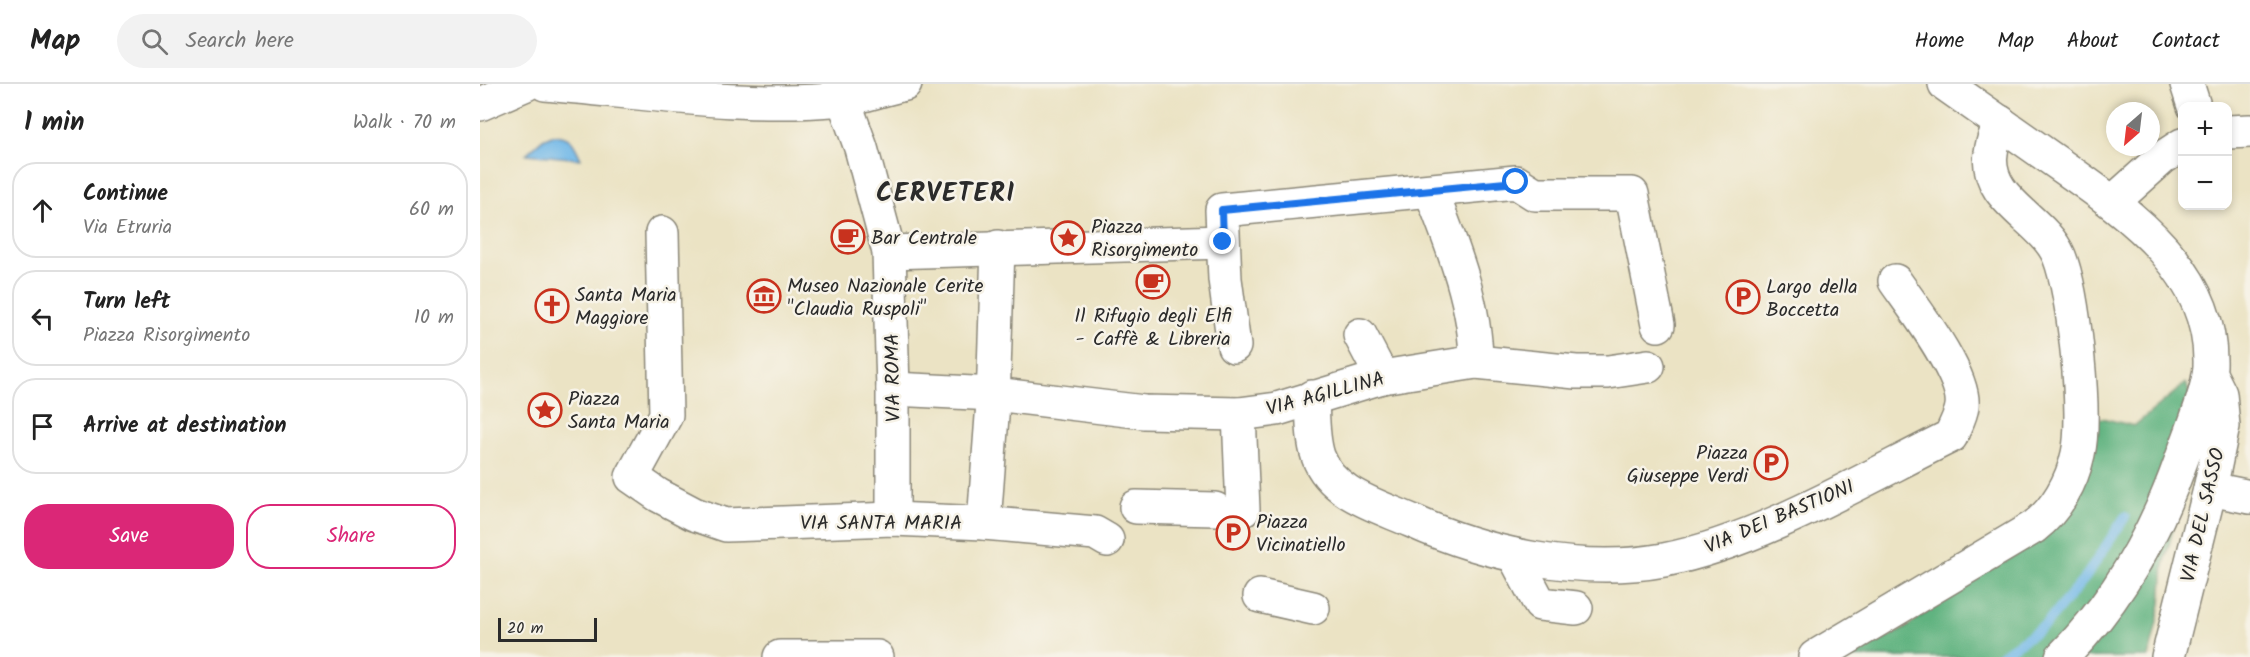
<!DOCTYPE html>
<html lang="en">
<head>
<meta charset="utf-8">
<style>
  :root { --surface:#fff; --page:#f2f2f2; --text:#222; --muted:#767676; --line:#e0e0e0; --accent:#db2777 }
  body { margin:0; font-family:Kalam,sans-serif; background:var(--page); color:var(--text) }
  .controls { position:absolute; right:18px; top:18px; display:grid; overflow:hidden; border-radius:12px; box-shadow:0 3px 9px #0003 }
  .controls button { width:54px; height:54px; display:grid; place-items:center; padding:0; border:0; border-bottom:2px solid var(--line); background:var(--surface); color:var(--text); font:30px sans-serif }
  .compass { position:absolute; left:1626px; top:18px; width:54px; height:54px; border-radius:50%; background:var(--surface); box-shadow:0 3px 9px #0003; rotate:208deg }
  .scale { position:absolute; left:18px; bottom:15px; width:99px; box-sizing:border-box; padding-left:6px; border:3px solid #2b2b2b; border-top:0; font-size:16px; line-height:21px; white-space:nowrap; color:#2b2b2b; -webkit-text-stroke:4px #f7f3e8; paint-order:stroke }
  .stop { position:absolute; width:18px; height:18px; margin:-14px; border:4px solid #1a73e8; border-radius:50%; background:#fff }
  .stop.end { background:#1a73e8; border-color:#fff; box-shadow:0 2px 6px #0008 }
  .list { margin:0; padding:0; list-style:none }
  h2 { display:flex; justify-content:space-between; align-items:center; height:78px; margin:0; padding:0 24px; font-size:26px }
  h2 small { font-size:20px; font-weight:400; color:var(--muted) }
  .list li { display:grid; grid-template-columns:39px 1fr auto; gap:18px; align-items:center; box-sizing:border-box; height:96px; margin:0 12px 12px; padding:0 12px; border:2px solid var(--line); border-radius:24px }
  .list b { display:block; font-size:22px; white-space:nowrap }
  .list p { margin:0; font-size:20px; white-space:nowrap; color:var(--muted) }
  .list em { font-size:20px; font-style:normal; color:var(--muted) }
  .actions { display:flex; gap:12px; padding:18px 24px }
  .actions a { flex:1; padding:14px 0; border:2px solid var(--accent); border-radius:24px; text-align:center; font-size:21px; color:var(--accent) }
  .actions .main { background:var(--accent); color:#fff }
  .icon { flex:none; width:33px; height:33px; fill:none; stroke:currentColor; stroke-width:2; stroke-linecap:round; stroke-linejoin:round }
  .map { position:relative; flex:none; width:1770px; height:573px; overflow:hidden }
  header { display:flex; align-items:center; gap:36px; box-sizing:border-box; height:84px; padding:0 30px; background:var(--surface); border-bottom:2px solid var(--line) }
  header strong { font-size:28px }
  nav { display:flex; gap:33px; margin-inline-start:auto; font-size:21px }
  .search { width:420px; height:54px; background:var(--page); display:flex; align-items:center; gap:15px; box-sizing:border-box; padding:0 21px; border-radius:33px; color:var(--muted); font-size:22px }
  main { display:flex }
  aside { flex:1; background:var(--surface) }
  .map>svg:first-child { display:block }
  .forest { fill:#61b380; stroke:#466f56; stroke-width:1.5 }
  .water { fill:#71b8e8; stroke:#4e728a; stroke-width:1.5 }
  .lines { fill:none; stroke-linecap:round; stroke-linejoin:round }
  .stream { stroke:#71b8e8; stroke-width:10 }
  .minor-casing { stroke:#8b8778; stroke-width:36 }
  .minor { stroke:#fff; stroke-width:33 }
  .route { stroke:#1a73e8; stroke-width:8 }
  .labels { text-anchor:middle; stroke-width:5; stroke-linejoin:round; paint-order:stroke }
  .poi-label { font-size:20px; fill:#2b2b2b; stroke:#f7f3e8; text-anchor:start }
  .street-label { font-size:20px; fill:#2b2b2b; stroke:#f7f3e8 }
  .district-label { font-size:26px; font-weight:bold; letter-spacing:1.5px; fill:#2b2b2b; stroke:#f7f3e8 }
</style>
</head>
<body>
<header>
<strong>Map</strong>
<div class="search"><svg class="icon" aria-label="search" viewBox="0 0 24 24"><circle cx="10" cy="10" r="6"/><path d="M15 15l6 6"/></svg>Search here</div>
<nav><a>Home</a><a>Map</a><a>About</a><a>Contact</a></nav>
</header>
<main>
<aside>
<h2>1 min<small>Walk · 70 m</small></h2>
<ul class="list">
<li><svg class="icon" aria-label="ahead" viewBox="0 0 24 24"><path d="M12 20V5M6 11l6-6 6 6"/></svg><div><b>Continue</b><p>Via Etruria</p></div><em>60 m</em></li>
<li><svg class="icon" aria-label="left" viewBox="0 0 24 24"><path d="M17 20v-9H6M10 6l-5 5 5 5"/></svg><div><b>Turn left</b><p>Piazza Risorgimento</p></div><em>10 m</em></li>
<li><svg class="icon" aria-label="arrive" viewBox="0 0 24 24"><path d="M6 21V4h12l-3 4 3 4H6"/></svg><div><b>Arrive at destination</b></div></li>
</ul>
<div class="actions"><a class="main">Save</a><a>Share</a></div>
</aside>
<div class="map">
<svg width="1770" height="573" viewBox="0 0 1770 573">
  <rect width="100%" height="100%" fill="#f7f3e8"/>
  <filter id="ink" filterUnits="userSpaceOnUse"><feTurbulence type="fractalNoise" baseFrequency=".0167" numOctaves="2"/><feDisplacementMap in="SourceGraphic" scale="12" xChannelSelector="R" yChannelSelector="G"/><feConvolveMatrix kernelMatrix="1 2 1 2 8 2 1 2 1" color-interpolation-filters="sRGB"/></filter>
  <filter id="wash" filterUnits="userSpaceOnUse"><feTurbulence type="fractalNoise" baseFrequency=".008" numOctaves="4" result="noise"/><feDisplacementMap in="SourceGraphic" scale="24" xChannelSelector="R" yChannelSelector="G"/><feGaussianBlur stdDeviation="1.35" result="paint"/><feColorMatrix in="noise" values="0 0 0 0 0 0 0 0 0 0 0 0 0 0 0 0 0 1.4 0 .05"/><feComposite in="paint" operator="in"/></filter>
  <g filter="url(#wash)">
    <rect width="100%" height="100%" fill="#ebe3c4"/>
    <!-- forest -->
    <path class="forest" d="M1706 299 1719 339 1684 481 1681 520 1669 573H1369L1424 545 1528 468 1594 403 1596 340 1622 334 1654 342Z"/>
    <!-- water -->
    <path class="water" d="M72 51C91 51 94 59 101 75L46 70 63 55Z"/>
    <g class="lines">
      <!-- stream -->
      <path class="stream" d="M1519 573 1565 541 1605 494 1645 433"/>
    </g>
  </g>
  <g filter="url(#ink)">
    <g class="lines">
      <!-- minor casing -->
      <g class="minor-casing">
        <g id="minor">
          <path d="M65 0C163 8 264 25 363 15 383 13 404 4 425 0"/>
          <path d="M358 0 381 64 409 168 413 305V435"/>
          <path d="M1465 0C1502 26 1539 52 1576 78 1647 128 1733 185 1730 282 1729 307 1710 352 1701 377 1675 450 1637 518 1582 573"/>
          <path d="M1707 0 1714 22"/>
          <path d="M0 20 46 0"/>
          <path d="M1748 48 1770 47"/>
          <path d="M951 107C972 161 996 220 996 278"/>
          <path d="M1633 118 1682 74 1702 61"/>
          <path d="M182 149 186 331 152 393 178 411 214 430 246 441 413 435 504 439 615 449 627 456"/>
          <path d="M409 168 743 158"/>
          <path d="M880 251 902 293"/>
          <path d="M754 262 745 195 742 126 1036 98 1055 110H1152L1178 241"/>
          <path d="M413 305 514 310 664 328 759 330 797 325 902 293 996 278 1096 288H1128L1168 282"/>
          <path d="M832 313C833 332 832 354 838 372 851 410 899 422 932 437 1007 471 1102 491 1184 476 1278 458 1384 395 1471 352 1474 343 1481 332 1482 322 1486 291 1433 223 1415 197"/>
          <path d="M759 330 763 426"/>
          <path d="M1730 405 1770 413"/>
          <path d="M656 423 735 425"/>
          <path d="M504 439 513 319 518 163"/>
          <path d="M1034 471 1060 520 1096 524"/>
          <path d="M780 512 833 524"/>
          <path d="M300 573H397"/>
          <path d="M1335 573 1554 443C1576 426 1592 398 1598 370 1607 332 1594 209 1579 172 1563 134 1504 116 1511 69 1512 58 1517 48 1520 38"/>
          <path d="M1688 573 1730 405 1743 342 1740 310 1730 290"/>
        </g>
      </g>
      <!-- minor -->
      <use href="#minor" class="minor"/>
    </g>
  </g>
  <g class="lines" filter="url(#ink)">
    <!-- route -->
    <path class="route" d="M743 158 742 126 1036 98"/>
  </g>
  <!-- icons -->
  <defs>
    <g id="cafe-ring" transform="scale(1.725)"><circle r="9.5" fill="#f7f3e8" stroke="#c8321e" stroke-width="1.5"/><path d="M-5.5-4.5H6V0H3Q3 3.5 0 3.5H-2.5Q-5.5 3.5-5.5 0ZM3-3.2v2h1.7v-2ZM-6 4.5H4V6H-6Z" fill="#c8321e"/></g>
    <g id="sight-ring" transform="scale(1.725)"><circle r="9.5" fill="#f7f3e8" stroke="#c8321e" stroke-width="1.5"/><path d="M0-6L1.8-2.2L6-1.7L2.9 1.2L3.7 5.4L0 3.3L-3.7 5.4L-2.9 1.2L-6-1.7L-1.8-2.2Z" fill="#c8321e"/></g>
    <g id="museum-ring" transform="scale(1.725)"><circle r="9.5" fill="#f7f3e8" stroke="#c8321e" stroke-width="1.5"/><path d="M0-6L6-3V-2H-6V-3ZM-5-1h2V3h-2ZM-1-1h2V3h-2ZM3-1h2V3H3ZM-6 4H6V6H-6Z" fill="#c8321e"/></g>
    <g id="parking-ring" transform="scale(1.725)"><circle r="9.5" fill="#f7f3e8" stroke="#c8321e" stroke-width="1.5"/><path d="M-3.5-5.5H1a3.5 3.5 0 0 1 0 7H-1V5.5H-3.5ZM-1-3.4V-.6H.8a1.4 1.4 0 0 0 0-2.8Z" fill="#c8321e"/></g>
    <g id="church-ring" transform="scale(1.725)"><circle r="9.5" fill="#f7f3e8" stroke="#c8321e" stroke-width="1.5"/><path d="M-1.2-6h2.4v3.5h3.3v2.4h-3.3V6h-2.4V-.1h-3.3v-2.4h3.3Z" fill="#c8321e"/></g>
  </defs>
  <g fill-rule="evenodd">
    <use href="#cafe-ring" x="368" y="153"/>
    <use href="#sight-ring" x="588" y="154"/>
    <use href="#cafe-ring" x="673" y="198"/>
    <use href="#museum-ring" x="284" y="212"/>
    <use href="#parking-ring" x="1263" y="213"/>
    <use href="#church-ring" x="72" y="222"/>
    <use href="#sight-ring" x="65" y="326"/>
    <use href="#parking-ring" x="1291" y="379"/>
    <use href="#parking-ring" x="753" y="449"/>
  </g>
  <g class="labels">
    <!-- poi labels -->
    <g class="poi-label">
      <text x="611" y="149">Piazza<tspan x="611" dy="23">Risorgimento</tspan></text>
      <text x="391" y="160">Bar Centrale</text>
      <text x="307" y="208">Museo Nazionale Cerite<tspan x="307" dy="23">"Claudia Ruspoli"</tspan></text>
      <text x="1286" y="209">Largo della<tspan x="1286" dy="23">Boccetta</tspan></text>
      <text x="95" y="217">Santa Maria<tspan x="95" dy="23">Maggiore</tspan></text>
      <text x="673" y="238" text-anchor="middle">Il Rifugio degli Elfi<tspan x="673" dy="23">- Caffè &amp; Libreria</tspan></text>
      <text x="88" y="321">Piazza<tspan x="88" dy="23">Santa Maria</tspan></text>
      <text x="1268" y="375" text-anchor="end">Piazza<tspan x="1268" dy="23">Giuseppe Verdi</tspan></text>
      <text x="776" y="444">Piazza<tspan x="776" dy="23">Vicinatiello</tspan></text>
    </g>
    <!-- street labels -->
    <g class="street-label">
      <text transform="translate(412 294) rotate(-91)" y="7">VIA ROMA</text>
      <text transform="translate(845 309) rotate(-15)" y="7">VIA AGILLINA</text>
      <text transform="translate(1722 431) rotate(-77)" y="7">VIA DEL SASSO</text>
      <text transform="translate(1299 432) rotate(-23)" y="7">VIA DEI BASTIONI</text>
      <text x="401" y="445">VIA SANTA MARIA</text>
    </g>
    <!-- district labels -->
    <g class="district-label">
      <text x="466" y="117">CERVETERI</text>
    </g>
  </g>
</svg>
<div class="controls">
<button>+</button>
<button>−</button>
</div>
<svg class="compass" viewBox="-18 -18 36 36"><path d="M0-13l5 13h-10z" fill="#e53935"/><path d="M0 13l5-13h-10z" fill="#767676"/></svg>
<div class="scale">20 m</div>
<div class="stop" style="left:1036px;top:98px"></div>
<div class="stop end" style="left:743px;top:158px"></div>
</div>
</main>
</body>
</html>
